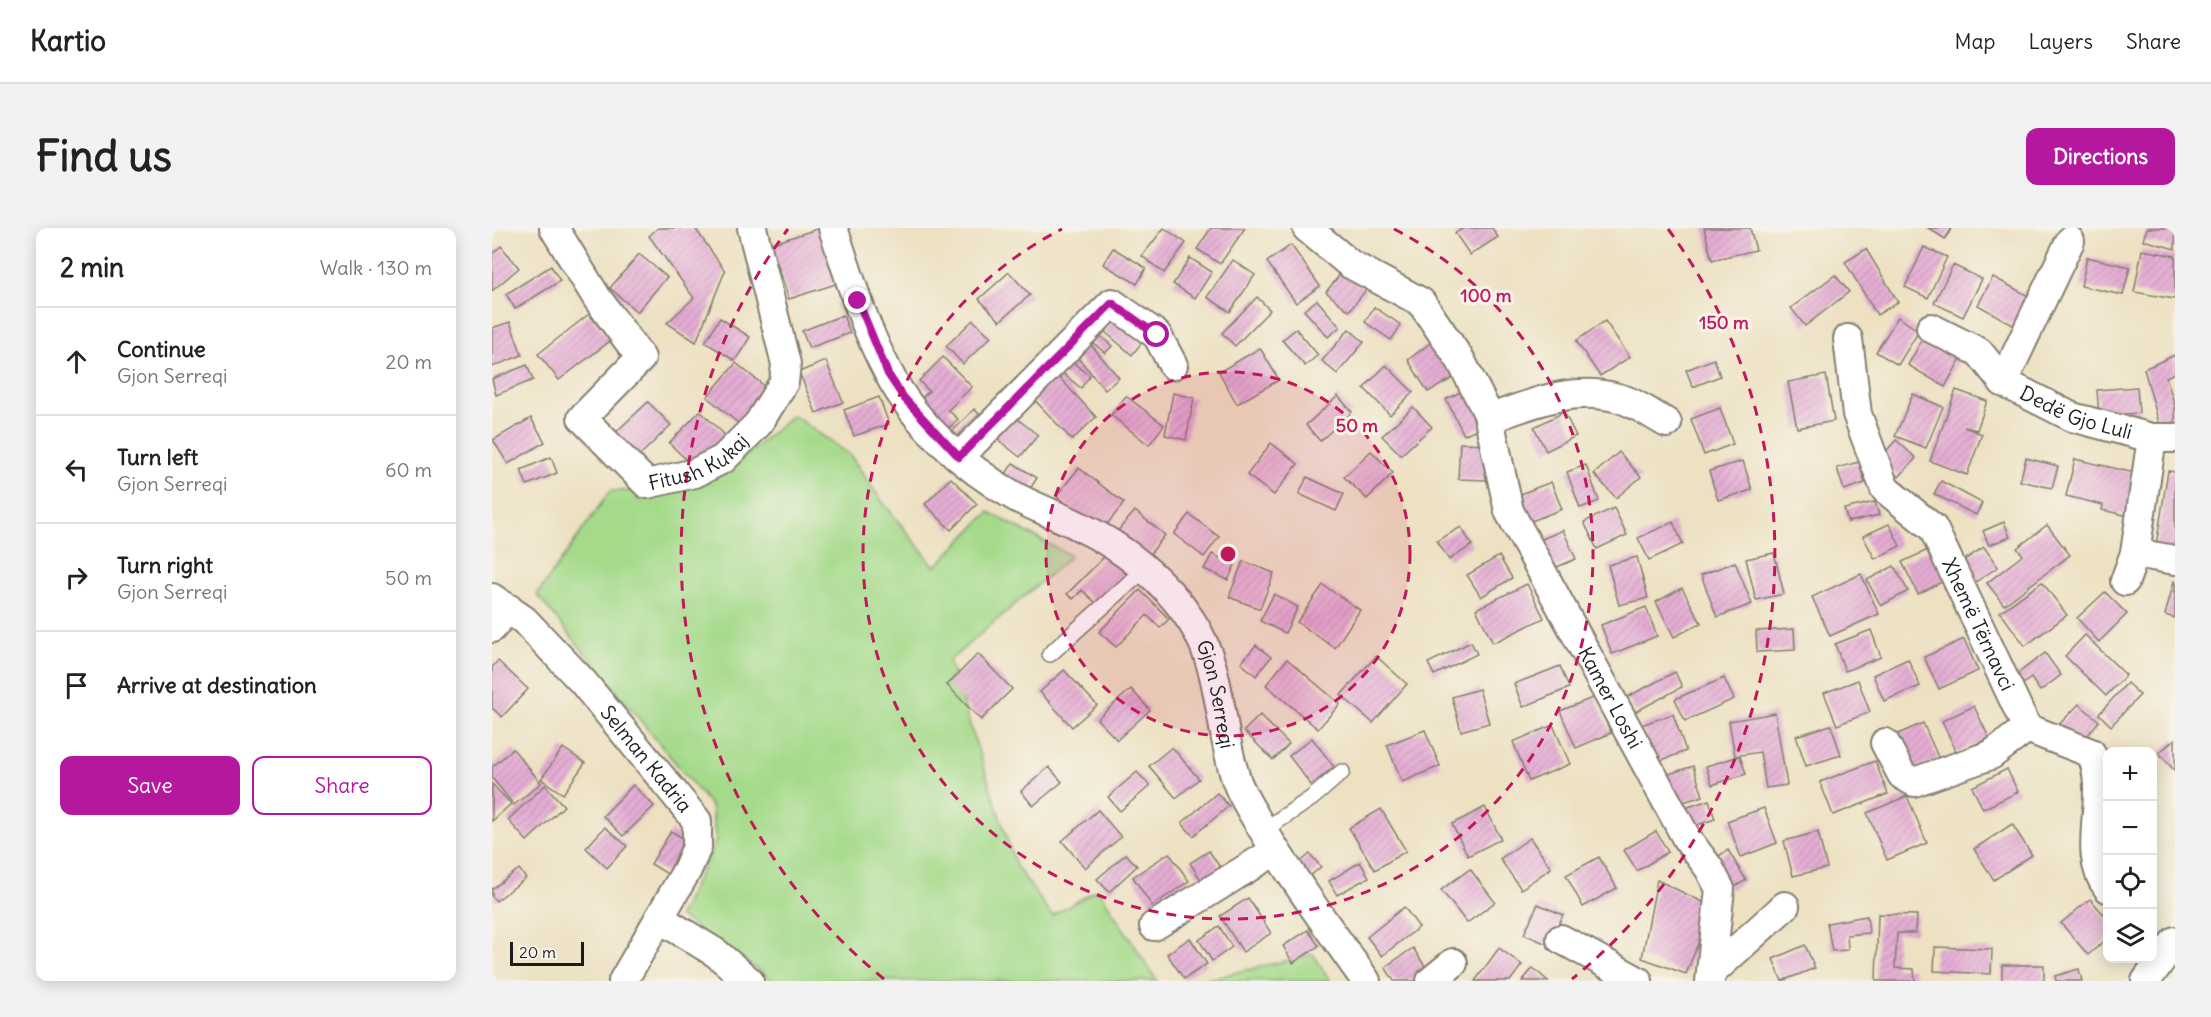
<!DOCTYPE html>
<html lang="en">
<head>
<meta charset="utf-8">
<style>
  :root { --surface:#fff; --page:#f2f2f2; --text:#222; --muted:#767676; --line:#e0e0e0; --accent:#b5179e }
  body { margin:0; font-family:Delius,sans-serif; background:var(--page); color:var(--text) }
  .controls { position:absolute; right:18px; bottom:18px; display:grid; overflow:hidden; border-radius:12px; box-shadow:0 3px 15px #0003 }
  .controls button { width:54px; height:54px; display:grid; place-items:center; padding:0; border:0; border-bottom:2px solid var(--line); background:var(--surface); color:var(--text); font:30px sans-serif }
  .scale { position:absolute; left:18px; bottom:15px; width:74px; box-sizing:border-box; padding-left:6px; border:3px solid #1c1c1c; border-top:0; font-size:16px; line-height:21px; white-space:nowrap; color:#1c1c1c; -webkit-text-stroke:4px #f7f3e8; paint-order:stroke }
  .stop { position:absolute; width:18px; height:18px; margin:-14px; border:4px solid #b5179e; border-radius:50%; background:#fff }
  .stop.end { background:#b5179e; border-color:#fff; box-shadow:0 2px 6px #0008 }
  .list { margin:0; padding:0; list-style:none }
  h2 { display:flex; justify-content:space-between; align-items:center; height:78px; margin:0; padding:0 24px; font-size:26px }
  h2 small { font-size:20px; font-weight:400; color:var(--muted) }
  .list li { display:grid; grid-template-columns:39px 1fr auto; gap:18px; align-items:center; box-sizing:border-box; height:108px; padding:0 24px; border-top:2px solid var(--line) }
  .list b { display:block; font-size:22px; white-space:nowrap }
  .list p { margin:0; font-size:20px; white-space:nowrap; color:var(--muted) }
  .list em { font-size:20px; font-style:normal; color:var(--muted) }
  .actions { display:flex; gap:12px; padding:18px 24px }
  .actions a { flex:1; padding:14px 0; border:2px solid var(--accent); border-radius:12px; text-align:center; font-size:21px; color:var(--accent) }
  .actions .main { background:var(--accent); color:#fff }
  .icon { flex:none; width:33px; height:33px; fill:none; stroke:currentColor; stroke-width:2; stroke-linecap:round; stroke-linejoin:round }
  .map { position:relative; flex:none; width:1683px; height:753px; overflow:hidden; border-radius:12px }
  header { display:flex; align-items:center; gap:36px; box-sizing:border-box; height:84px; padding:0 30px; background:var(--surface); border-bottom:2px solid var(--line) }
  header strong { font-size:28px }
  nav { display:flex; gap:33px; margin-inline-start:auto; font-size:21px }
  .intro { display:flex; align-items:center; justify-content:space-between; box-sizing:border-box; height:144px; padding:0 36px }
  h1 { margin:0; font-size:42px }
  .button { padding:15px 27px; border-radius:12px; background:var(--accent); color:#fff; font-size:21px; font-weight:700 }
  main { display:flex; gap:36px; padding:0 36px }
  aside { flex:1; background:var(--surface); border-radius:12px; box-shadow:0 3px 15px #0003 }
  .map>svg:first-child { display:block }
  .green { fill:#a4da8a; stroke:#607b53; stroke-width:1.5 }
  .building { fill:url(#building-hatch) }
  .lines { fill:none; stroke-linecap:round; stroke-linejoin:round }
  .lane-casing { stroke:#847e6f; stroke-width:18 }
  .street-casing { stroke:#847e6f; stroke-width:32 }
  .lane { stroke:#fff; stroke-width:15 }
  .street { stroke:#fff; stroke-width:28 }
  .route { stroke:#b5179e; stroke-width:8 }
  .ring { fill:none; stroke:#c2185b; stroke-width:3; stroke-dasharray:10 8 }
  .labels { text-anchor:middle; stroke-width:6; stroke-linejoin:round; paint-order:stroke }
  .street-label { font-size:20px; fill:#1c1c1c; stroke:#f7f3e8 }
  .centre { fill:#c2185b; stroke:#f7f3e8; stroke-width:3 }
  .ring-label { font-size:18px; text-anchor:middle; font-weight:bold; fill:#c2185b; stroke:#f7f3e8; stroke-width:6; stroke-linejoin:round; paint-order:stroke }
</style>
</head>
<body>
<header>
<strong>Kartio</strong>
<nav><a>Map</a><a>Layers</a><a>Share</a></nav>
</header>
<div class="intro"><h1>Find us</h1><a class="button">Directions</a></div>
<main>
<aside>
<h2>2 min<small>Walk · 130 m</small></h2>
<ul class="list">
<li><svg class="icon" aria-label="ahead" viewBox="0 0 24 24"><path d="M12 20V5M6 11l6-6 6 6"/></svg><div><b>Continue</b><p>Gjon Serreqi</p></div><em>20 m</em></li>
<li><svg class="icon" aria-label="left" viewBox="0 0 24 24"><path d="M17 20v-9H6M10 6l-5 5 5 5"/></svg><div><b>Turn left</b><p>Gjon Serreqi</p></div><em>60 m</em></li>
<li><svg class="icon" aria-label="right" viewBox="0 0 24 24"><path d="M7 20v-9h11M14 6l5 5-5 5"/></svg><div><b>Turn right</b><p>Gjon Serreqi</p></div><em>50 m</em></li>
<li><svg class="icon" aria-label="arrive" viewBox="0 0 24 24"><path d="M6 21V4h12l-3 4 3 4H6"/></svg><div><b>Arrive at destination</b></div></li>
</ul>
<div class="actions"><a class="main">Save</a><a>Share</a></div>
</aside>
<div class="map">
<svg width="1683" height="753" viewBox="0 0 1683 753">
  <defs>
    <pattern id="building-hatch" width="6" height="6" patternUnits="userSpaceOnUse" patternTransform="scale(1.5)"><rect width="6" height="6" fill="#e5add4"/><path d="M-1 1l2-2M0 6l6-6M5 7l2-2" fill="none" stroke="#c494b5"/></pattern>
  </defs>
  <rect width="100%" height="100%" fill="#f7f3e8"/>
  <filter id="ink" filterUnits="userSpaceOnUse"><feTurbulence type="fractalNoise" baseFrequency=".0167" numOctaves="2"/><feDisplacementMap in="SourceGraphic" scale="12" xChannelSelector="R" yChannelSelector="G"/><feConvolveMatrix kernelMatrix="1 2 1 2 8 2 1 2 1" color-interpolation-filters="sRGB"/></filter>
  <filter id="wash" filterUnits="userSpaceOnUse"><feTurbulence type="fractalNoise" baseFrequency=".008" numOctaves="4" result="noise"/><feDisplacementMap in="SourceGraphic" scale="24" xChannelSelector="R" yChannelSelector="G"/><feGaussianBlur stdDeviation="1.35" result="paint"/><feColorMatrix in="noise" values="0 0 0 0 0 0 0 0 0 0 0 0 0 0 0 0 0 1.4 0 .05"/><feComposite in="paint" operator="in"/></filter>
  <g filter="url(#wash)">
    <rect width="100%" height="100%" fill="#ede1c2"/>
    <!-- green -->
    <g class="green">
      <path d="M301 187 358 227 389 272 443 339 497 284 579 328 457 433 524 638 560 688 606 661 665 753H282L187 688 224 613 219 578 45 367 118 263H176L244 236Z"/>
      <path d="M821 726 838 753H709Z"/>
    </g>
    <g id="blocks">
      <!-- building -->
      <g class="building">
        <path d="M166 0H203L233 43 204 114 175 95 202 70 157 8Z"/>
        <path d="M328 0 347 55 297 71 279 16Z"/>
        <path d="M672 0 694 15 672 45 650 28Z"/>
        <path d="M719 0H753L728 36 705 21Z"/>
        <path d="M972 0H1000L1006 9 978 27 963 5Z"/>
        <path d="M1212 0H1258L1264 22 1220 32Z"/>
        <path d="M1436 0H1460L1453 11Z"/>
        <path d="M1655 0H1683V21L1651 12Z"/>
        <path d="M799 17 828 58 804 75 775 34Z"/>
        <path d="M9 18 27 40 0 63V26Z"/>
        <path d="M1432 19 1455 29 1436 70 1413 59Z"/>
        <path d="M621 20 654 40 645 56 611 36Z"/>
        <path d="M1374 21 1406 74 1385 87 1353 34Z"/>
        <path d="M1650 22 1683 28V71L1642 64Z"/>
        <path d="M147 26 175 49 145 84 118 60Z"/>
        <path d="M1595 29 1638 39 1631 67 1589 58Z"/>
        <path d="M698 30 720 44 703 70 681 56Z"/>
        <path d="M741 32 763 47 738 84 715 69Z"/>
        <path d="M1461 37 1490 51 1471 89 1442 75Z"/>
        <path d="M59 38 68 53 23 81 14 66Z"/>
        <path d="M517 44 538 67 508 93 487 71Z"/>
        <path d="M850 44 874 62 857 83 834 64Z"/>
        <path d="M1343 47 1357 64 1313 98 1299 80Z"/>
        <path d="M1501 49 1542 71 1526 100 1486 77Z"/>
        <path d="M765 69 778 82 743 118 730 105Z"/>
        <path d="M825 72 848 99 836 109 812 82Z"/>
        <path d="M882 79 909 97 899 112 873 94Z"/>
        <path d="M97 86 118 113 67 152 46 126Z"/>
        <path d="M351 87 358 105 317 120 310 103Z"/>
        <path d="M1406 89 1427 103 1406 137 1384 124Z"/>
        <path d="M228 90 258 109 243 133 213 114Z"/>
        <path d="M623 90 651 113 640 127 612 103Z"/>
        <path d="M481 92 499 109 471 136 454 118Z"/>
        <path d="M1113 93 1138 129 1108 148 1084 113Z"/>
        <path d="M18 94 30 127 0 139V100Z"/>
        <path d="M600 101 620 118 613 125 594 108Z"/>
        <path d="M804 101 826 127 813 138 790 112Z"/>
        <path d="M857 101 872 114 845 146 830 133Z"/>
        <path d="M1433 107 1470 128 1453 159 1416 137Z"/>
        <path d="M595 112 627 150 613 162 581 124Z"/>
        <path d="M942 112 965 148 936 164 916 132Z"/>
        <path d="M768 120 787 152 745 176 727 144Z"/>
        <path d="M1683 127V145L1674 149 1683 178V202L1670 206 1652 141Z"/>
        <path d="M451 129 480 159 456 182 466 191 453 204 424 176 437 163 427 153Z"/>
        <path d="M1222 131 1228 148 1201 159 1194 142Z"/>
        <path d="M578 132 598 148 589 160 569 144Z"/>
        <path d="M334 133 351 174 324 185 307 144Z"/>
        <path d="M244 135 282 166 253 201 215 169Z"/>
        <path d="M35 137 41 152 4 167 0 151Z"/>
        <path d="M894 137 921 164 898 187 872 160Z"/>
        <path d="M565 147 604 189 580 212 540 169Z"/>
        <path d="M1334 147 1342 193 1305 200 1296 154Z"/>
        <path d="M1645 159 1647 185 1607 188 1605 162Z"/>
        <path d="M977 160 994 196 972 207 954 171Z"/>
        <path d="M1464 162 1495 173 1485 202 1472 199 1490 206 1475 247 1438 233Z"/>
        <path d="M681 165 702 170 694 212 673 207Z"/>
        <path d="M1421 166 1451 179 1434 220 1403 208Z"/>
        <path d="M634 168 672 197 657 217 619 187Z"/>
        <path d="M846 168 860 184 828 213 814 197Z"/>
        <path d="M387 169 397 196 362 208 352 182Z"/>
        <path d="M156 174 179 197 147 228 124 204Z"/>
        <path d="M921 179 940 199 909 227 890 208Z"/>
        <path d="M1228 180 1241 216 1212 227 1199 191Z"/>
        <path d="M482 181 494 193 467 219 456 208Z"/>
        <path d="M208 183 237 211 206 243 177 215Z"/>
        <path d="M1072 184 1084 208 1054 223 1042 199Z"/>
        <path d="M519 186 546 207 528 229 501 208Z"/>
        <path d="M39 190 53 214 16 236 1 212Z"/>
        <path d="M1404 212 1424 230 1407 249 1387 231Z"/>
        <path d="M779 215 806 236 782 267 755 247Z"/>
        <path d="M968 215 996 216 994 252 966 251Z"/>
        <path d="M879 223 901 245 875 271 852 249Z"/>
        <path d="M1127 224 1149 249 1124 270 1102 246Z"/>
        <path d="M59 229 65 245 35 257 29 242Z"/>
        <path d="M1534 230 1566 238 1560 260 1528 253Z"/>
        <path d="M1583 231 1647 246 1637 288 1610 282 1611 277 1574 268Z"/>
        <path d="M1251 233 1260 262 1226 272 1217 243Z"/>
        <path d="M1367 234 1373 255 1352 262 1345 240Z"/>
        <path d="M521 235 545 250 534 267 510 252Z"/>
        <path d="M1094 237 1107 273 1088 280 1075 244Z"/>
        <path d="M587 240 632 275 609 304 564 268Z"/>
        <path d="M1676 243 1683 244V321L1664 318Z"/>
        <path d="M815 249 852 266 844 283 807 266Z"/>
        <path d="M459 250 485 276 459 302 433 276Z"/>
        <path d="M1449 253 1490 275 1484 287 1442 266Z"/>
        <path d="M1059 254 1070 281 1037 294 1026 267Z"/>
        <path d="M1383 274 1387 287 1356 294 1352 281Z"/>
        <path d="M1122 280 1135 307 1105 321 1092 294Z"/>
        <path d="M643 283 673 307 654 331 623 306Z"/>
        <path d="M697 286 727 309 712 329 682 306Z"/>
        <path d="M1181 294 1191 316 1157 332 1146 310Z"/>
        <path d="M1512 294 1518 309 1497 317 1491 303Z"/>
        <path d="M1397 296 1408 318 1383 331 1371 308Z"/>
        <path d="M1555 297 1578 327 1512 377 1495 355 1531 327 1525 320Z"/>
        <path d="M969 299 980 317 957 332 945 313Z"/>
        <path d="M1071 302 1084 331 1053 344 1041 315Z"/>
        <path d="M1492 319 1506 339 1482 355 1469 334Z"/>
        <path d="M1438 321 1454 352 1426 366 1410 334Z"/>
        <path d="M1282 325 1292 366 1264 372 1254 331Z"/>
        <path d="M720 326 743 337 736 352 712 341Z"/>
        <path d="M614 327 637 349 608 379 590 362 581 371 575 366Z"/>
        <path d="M1007 328 1020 350 989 369 975 347Z"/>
        <path d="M1145 329 1156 370 1127 377 1116 337Z"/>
        <path d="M751 333 782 345 768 381 737 369Z"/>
        <path d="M1243 334 1260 376 1225 389 1209 347Z"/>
        <path d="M1402 338 1416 363 1389 378 1375 352Z"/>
        <path d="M1369 346 1387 386 1338 408 1320 369Z"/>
        <path d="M1682 353 1683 354V390L1673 387Z"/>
        <path d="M1550 354 1575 387 1533 418 1508 384Z"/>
        <path d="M1035 356 1052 390 1001 415 984 381Z"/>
        <path d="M831 357 868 382 843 420 805 394Z"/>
        <path d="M1190 360 1209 395 1182 409 1164 374Z"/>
        <path d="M648 362 677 391 668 400 655 387 624 419 607 404Z"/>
        <path d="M1613 364 1635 386 1607 414 1585 390Z"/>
        <path d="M782 366 806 379 793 405 768 393Z"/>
        <path d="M1154 379 1165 408 1120 426 1109 397Z"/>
        <path d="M1302 401 1303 422 1265 424 1264 403Z"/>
        <path d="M1379 402 1389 429 1353 443 1343 416Z"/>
        <path d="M1593 407 1634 447 1614 468 1573 428Z"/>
        <path d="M1472 411 1486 443 1447 461 1432 429Z"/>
        <path d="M979 414 985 426 942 447 936 435Z"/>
        <path d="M764 417 779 429 764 448 749 435Z"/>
        <path d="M1553 425 1569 447 1548 463 1539 450 1527 459 1520 450Z"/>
        <path d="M486 426 520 461 489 492 455 457Z"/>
        <path d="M884 428 915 456 881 495 849 467Z"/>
        <path d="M795 431 848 476 826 501 774 457Z"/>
        <path d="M1416 431 1428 458 1392 473 1381 447Z"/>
        <path d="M6 433 36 461 10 489 0 480V439Z"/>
        <path d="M1068 438 1077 460 1031 479 1022 456Z"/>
        <path d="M572 442 605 477 580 499 548 464Z"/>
        <path d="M1183 444 1190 459 1143 484 1135 469Z"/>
        <path d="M1232 450 1242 471 1193 493 1183 471Z"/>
        <path d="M1366 452 1378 484 1345 497 1332 465Z"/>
        <path d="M1635 455 1648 467 1619 498 1607 486Z"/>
        <path d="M639 461 658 482 625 512 605 491Z"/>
        <path d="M987 461 997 495 969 503 960 469Z"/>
        <path d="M1103 469 1119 505 1084 520 1068 483Z"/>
        <path d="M1587 476 1607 493 1588 517 1557 507Z"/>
        <path d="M1482 478 1497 510 1465 525 1450 493Z"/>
        <path d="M1283 485 1295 557 1274 560 1268 524 1243 528 1237 493Z"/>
        <path d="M1181 486 1194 523 1162 535 1149 497Z"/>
        <path d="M768 487 797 516 781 532 752 503Z"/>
        <path d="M1431 495 1447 531 1412 545 1397 510Z"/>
        <path d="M1061 497 1078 536 1037 553 1021 514Z"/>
        <path d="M1339 497 1349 527 1314 538 1304 508Z"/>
        <path d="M933 502 948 538 910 554 895 517Z"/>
        <path d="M820 510 842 539 819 557 797 528Z"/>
        <path d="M1683 511V543L1667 525Z"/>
        <path d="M680 519 707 551 684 570 657 538Z"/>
        <path d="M71 520 93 535 71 566 49 551Z"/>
        <path d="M21 521 49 555 22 577 0 550V539Z"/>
        <path d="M1248 528 1254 546 1220 557 1214 538Z"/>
        <path d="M1383 533 1396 566 1341 587 1328 554Z"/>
        <path d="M1201 538 1211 568 1178 578 1168 549Z"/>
        <path d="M557 539 570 554 541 578 529 563Z"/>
        <path d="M1515 541 1526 564 1491 581 1480 559Z"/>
        <path d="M645 544 658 558 628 583 616 569Z"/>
        <path d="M0 556 19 576 0 593Z"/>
        <path d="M53 557 72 578 35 613 16 592Z"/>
        <path d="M141 557 162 578 131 608 111 588Z"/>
        <path d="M725 565 737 578 701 608 690 595Z"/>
        <path d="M1415 568 1435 615 1395 632 1375 585Z"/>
        <path d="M1217 572 1223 591 1193 601 1187 582Z"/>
        <path d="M993 579 1009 611 976 628 960 596Z"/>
        <path d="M1272 580 1285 615 1249 629 1235 593Z"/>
        <path d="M889 581 914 623 883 642 857 600Z"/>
        <path d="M606 582 629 609 593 640 570 613Z"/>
        <path d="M1520 596 1540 627 1502 652 1482 621Z"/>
        <path d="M113 599 135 618 115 640 94 620Z"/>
        <path d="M179 603 197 614 177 647 159 636Z"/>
        <path d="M1164 603 1176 624 1145 643 1132 622Z"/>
        <path d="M1326 604 1335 640 1301 648 1292 613Z"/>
        <path d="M1038 610 1059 640 1029 661 1008 631Z"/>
        <path d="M1236 622 1254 652 1238 662 1220 632Z"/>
        <path d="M717 623 734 648 715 661 698 635Z"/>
        <path d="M677 625 697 653 660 678 641 649Z"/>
        <path d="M634 626 645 638 617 664 605 651Z"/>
        <path d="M818 626 829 639 812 653 801 640Z"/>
        <path d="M1107 629 1125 660 1091 679 1074 647Z"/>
        <path d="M868 634 877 649 845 667 837 653Z"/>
        <path d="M27 641 34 650 4 673 0 668V661Z"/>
        <path d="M978 641 1003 674 975 695 949 662Z"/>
        <path d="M1165 652 1217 677 1211 703 1194 746 1150 730Z"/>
        <path d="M756 670 779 705 751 724 728 688Z"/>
        <path d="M1598 671 1616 691V710L1596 727 1569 695Z"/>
        <path d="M1046 676 1071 687 1057 717 1032 706Z"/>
        <path d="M912 679 927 699 890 728 875 709Z"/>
        <path d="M1386 686 1425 687 1424 705H1405L1403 740 1422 741 1423 753H1384Z"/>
        <path d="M1375 688 1377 705 1355 707 1356 722 1340 723 1335 695Z"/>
        <path d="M727 698 740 719 720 733 707 712Z"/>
        <path d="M816 702 827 718 801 735 791 718Z"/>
        <path d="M698 710 715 736 692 751 675 726Z"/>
        <path d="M1313 717 1323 740 1290 753 1281 731Z"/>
        <path d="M1443 719 1500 721 1499 746 1442 743Z"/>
        <path d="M921 720 937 744 924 753H902L893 739Z"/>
        <path d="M1007 720 1030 737 1018 753H983Z"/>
        <rect x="1510" y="737" width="42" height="16"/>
        <path d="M1041 740 1056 753H1030Z"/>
        <path d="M1587 741 1590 753H1564L1563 748Z"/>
      </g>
    </g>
  </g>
  <g filter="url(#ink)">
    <use href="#blocks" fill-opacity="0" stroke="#847e6f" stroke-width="1.5"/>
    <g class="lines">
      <!-- lane casing -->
      <g class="lane-casing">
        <g id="lane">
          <path d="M558 426 653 341"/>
          <path d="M772 602 820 570 850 544"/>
        </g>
      </g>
      <!-- street casing -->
      <g class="street-casing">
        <g id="street">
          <path id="s1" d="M62 0 105 70 149 130 90 190 155 256 203 245 231 231 266 196 292 154 294 136 260 0"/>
          <path id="s2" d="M341 0C357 48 372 99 396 144 422 195 473 240 522 268 543 280 566 287 587 298 631 319 674 353 700 394 731 442 726 498 744 551 750 569 761 585 771 602 802 654 839 703 874 753"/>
          <path id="s3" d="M815 0 858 36 929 74 969 133 996 186 1017 283 1195 611 1217 640 1228 661 1218 753"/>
          <path id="s4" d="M1439 100 1487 124 1511 154 1580 189 1660 210H1683"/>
          <path id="s5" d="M1356 111 1365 186 1393 261 1441 300 1535 500 1599 525C1619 567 1587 625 1616 660"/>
          <path d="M1511 154 1578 13"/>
          <path d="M997 191C1038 176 1081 157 1126 170 1143 174 1160 187 1175 195"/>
          <path d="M467 229 620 75 665 107 681 137"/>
          <path d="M1643 325 1683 332"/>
          <path d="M1633 353 1643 325 1660 210"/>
          <path id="s6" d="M0 370 32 392 91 454 205 593V619L195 642 131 753"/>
          <path d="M0 400 16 380"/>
          <path d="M1393 515 1410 547 1422 554 1499 527 1535 500"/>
          <path d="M167 690 224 725 257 753"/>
          <path d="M662 698 783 623"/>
          <path d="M1069 711 1146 753"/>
          <path d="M1219 745 1293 678"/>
          <path d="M939 753 961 735"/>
          <path d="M1654 753 1683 713"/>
        </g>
      </g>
      <!-- lane -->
      <use href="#lane" class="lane"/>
      <!-- street -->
      <use href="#street" class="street"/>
    </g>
  </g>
  <g class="lines" filter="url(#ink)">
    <!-- route -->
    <path class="route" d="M366 73 396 146 412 170 467 229 620 75 665 107"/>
  </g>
  <!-- distance rings -->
  <circle cx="736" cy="326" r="182" fill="#c2185b" fill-opacity=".12"/>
  <g class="ring">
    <circle cx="736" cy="326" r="182"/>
    <path d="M902 1A365 365 0 1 1 570 1"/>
    <path d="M392 751A547 547 0 0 1 296 1M1176 1A547 547 0 0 1 1080 751"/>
  </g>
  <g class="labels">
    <!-- street labels -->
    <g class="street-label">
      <text dy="7" stroke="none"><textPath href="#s4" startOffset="172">Dedë Gjo Luli</textPath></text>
      <text dy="7" stroke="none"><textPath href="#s1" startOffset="390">Fitush Kukaj</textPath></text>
      <text dy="7" stroke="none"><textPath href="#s5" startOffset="324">Xhemë Tërnavci</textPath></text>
      <text dy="7" stroke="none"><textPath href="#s2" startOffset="632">Gjon Serreqi</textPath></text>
      <text dy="7" stroke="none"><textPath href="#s3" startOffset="579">Kamer Loshi</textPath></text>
      <text dy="7" stroke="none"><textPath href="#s6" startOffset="224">Selman Kadria</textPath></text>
    </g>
  </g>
  <circle cx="736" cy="326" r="9" class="centre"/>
  <g class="ring-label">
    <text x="994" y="74">100 m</text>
    <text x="1232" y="101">150 m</text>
    <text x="865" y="204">50 m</text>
  </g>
</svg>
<div class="controls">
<button>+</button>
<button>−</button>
<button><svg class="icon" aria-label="locate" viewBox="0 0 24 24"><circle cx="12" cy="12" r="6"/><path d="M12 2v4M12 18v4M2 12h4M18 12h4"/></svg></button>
<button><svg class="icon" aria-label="layers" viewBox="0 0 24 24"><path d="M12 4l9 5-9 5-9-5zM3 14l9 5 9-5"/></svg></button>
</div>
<div class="scale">20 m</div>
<div class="stop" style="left:665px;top:107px"></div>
<div class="stop end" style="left:366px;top:73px"></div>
</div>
</main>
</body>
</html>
